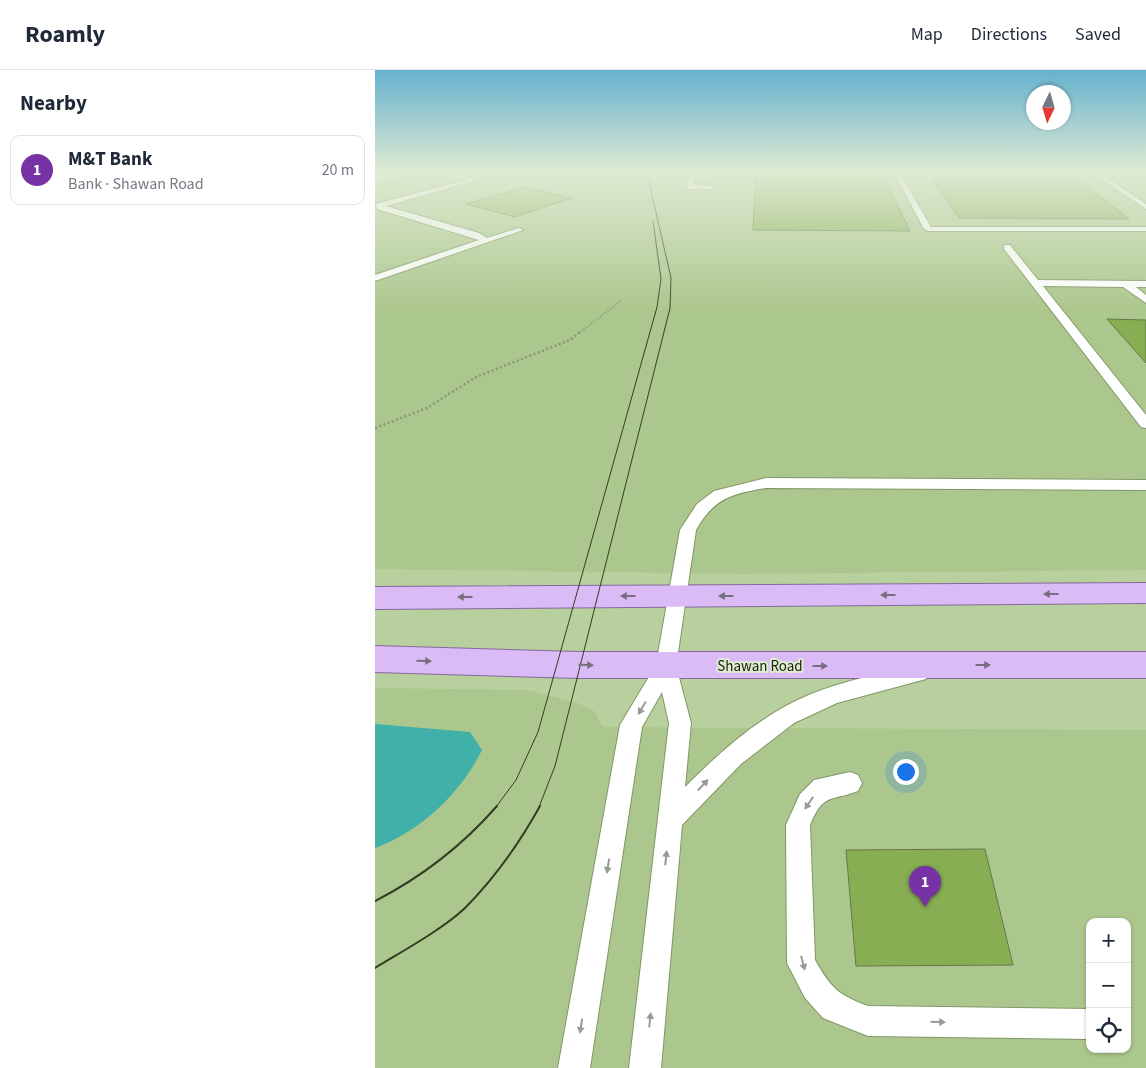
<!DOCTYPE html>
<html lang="en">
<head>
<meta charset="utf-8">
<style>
  :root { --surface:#fff; --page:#f2f2f3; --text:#1f2937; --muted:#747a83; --line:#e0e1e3; --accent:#7732a6 }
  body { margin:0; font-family:"Source Sans 3",sans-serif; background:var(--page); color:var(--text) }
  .controls { position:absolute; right:15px; bottom:15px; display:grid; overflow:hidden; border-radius:10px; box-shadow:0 1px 4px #0004 }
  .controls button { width:45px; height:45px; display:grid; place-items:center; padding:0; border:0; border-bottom:1px solid var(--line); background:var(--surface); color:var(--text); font:25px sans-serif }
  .compass { position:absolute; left:651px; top:15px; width:45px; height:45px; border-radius:50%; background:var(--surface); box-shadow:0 1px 4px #0004; rotate:185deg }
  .you { position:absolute; left:530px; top:701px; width:18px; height:18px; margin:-12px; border:4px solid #fff; border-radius:50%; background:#1a73e8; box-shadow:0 0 0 8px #1a73e833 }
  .badge { display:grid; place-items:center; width:32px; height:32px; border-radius:50%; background:var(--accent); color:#fff; font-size:16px; font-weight:700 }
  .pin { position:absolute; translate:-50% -41px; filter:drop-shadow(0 1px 2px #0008) }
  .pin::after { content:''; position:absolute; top:26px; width:18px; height:15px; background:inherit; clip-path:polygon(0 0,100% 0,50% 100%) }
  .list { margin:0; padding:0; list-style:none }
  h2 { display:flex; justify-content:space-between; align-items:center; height:65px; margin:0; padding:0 20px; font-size:21px }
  h2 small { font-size:16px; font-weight:400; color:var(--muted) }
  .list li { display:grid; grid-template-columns:32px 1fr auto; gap:15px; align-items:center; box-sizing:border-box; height:70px; margin:0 10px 10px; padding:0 10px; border:1px solid var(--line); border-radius:10px }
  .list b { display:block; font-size:19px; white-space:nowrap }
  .list p { margin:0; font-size:16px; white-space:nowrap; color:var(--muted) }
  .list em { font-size:16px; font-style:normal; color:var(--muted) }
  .icon { flex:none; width:28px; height:28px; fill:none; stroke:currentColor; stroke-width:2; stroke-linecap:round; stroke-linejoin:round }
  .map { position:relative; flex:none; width:771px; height:998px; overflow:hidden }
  header { display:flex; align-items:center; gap:30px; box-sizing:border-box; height:70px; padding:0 25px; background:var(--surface); border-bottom:1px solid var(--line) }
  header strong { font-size:24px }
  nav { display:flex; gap:28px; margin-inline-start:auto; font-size:18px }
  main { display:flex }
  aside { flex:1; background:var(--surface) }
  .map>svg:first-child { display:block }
  .built { fill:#acc78d; fill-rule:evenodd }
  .water { fill:#40b0a8 }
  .building { fill:#88ae54; stroke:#637849 }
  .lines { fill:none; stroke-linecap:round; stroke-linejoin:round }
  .lane-casing { stroke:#819766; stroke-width:2 }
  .primary-casing { stroke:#8667a0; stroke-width:2 }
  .path-far2 { stroke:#869970; stroke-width:1; stroke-dasharray:1 2; stroke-linecap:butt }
  .path-far1 { stroke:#869970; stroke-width:2; stroke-dasharray:1 2; stroke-linecap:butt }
  .path { stroke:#869970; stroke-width:2.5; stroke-dasharray:2 2.5; stroke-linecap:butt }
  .lane { fill:#fff; fill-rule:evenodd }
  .primary { fill:#dabbf5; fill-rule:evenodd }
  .tram-far1 { stroke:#323d24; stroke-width:1 }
  .tram { stroke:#323d24; stroke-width:2 }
  .oneway { fill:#786e80 }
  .oneway2 { fill:#979b92 }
  .labels { text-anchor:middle; stroke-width:4; stroke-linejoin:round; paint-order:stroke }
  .street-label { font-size:15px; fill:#17200c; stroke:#e0ecd2 }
</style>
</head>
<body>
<header>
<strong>Roamly</strong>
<nav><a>Map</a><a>Directions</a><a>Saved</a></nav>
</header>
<main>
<aside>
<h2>Nearby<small></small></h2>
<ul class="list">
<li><span class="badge">1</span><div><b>M&amp;T Bank</b><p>Bank · Shawan Road</p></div><em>20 m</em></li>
</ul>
</aside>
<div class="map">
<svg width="771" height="998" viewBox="0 0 771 998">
  <rect width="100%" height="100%" fill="#b8d09d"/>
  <!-- built -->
  <g class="built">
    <path d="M0 101H771V500L371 504 0 499Z"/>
    <path d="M0 618 152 620 203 633 219 641 228 657 771 660V998H0ZM715 852H752V979H715Z"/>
  </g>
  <!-- water -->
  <path class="water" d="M0 654 95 662 107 680C85 724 46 761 0 778Z"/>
  <!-- building -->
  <g class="building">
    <path d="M381 101H506L535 161 378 160Z"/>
    <path d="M556 108H702L754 149 584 148Z"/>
    <path d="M149 117 197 128 140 147 91 134Z"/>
    <path d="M732 249 771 250V293Z"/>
    <path d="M610 779 638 895 481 896 471 780Z"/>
  </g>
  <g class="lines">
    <!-- lane casing -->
    <g class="lane-casing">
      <g id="lane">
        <path d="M33 101H64L106 109 11 136 104 163 112 168 144 158 148 160 0 211V205L104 170 2 139 1 134 94 109 52 104 0 110V106Z"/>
        <path d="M518 101 724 102 771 134V139L722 106 526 105 556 157H771V161H553L549 159Z"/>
        <path d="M340 103 342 106 319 108 318 115 337 116 339 119H314L311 117 314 105Z"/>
        <path d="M629 175H635L663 210 771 211V217H761L771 225V233L748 217 668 216 771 345V358L766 357 629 179Z"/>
        <path d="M391 408 771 410V420L391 418C357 424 339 428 321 460L301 596 316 653 310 717C347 680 387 644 436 624 471 610 508 603 544 595L551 597 554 603 551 609 462 633 419 653 366 694 307 755 286 998H254L294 653 287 622 267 657 215 998H183L245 655 281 595 305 460 322 434 339 421Z"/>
        <path d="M475 702 483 705 487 713 483 721C455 732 449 722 435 755L440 890C456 918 463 925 493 936L715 939V969L493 966 448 948 430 928 412 893 411 755 425 724 439 710Z"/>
      </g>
    </g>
    <!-- primary casing -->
    <g class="primary-casing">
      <g id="primary">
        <path d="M771 513V533L0 539V517Z"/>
        <path d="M0 576 203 582H771V608H203L0 602Z"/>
      </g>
    </g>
    <!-- path-far2 -->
    <g class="path-far2">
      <path d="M557 127H604"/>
      <path d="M692 127H723"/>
    </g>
    <!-- path-far1 -->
    <path class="path-far1" d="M204 263 247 230"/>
    <!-- path -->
    <path class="path" d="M0 358 52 338 101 307 195 270 205 262"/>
    <!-- lane -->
    <use href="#lane" class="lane"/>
    <!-- primary -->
    <use href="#primary" class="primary"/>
    <!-- tram-far1 -->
    <g class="tram-far1">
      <path d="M121 737 141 710 163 662 282 237 286 209 278 151"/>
      <path d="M164 737 180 696 295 238 296 208 274 112 275 107 281 101"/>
    </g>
    <!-- tram -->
    <g class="tram">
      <path d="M0 831C47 807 87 776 122 736"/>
      <path d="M0 898C26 882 68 859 90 838 119 809 145 772 165 736"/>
    </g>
  </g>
  <!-- one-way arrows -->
  <defs><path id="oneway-solid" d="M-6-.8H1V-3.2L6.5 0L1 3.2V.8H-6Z" transform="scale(1.25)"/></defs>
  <g class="oneway">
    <use href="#oneway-solid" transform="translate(676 524) rotate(180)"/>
    <use href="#oneway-solid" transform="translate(513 525) rotate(180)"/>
    <use href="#oneway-solid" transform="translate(253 526) rotate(180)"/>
    <use href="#oneway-solid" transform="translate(351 526) rotate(180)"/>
    <use href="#oneway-solid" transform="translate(90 527) rotate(180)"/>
    <use href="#oneway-solid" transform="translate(49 591) rotate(1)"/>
    <use href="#oneway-solid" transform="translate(211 595) rotate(1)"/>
    <use href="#oneway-solid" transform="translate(608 595)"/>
    <use href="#oneway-solid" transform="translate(445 596)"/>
  </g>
  <g class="oneway2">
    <use href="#oneway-solid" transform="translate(267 638) rotate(121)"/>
    <use href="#oneway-solid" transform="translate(328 715) rotate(-47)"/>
    <use href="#oneway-solid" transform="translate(434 733) rotate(124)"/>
    <use href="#oneway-solid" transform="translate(291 788) rotate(-84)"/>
    <use href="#oneway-solid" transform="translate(233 796) rotate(99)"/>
    <use href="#oneway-solid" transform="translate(428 893) rotate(75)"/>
    <use href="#oneway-solid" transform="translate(275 950) rotate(-84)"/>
    <use href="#oneway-solid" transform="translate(563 952) rotate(1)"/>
    <use href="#oneway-solid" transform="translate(206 956) rotate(99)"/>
  </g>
  <!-- sky -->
  <linearGradient id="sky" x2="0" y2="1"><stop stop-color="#65b2ce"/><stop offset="0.42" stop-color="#dfead3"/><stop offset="1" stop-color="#dfead3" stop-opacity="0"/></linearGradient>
  <rect width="771" height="241" fill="url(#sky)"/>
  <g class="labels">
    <!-- street labels -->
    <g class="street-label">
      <text x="385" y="601">Shawan Road</text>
    </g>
  </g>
</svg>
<div class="controls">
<button>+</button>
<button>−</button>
<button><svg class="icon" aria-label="locate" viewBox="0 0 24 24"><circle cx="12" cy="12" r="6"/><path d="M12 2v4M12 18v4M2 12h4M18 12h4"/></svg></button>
</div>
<svg class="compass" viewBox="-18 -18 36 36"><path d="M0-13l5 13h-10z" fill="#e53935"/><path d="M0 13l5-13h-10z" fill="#747a83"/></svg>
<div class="you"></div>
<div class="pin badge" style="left:550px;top:837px">1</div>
</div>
</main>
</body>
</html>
